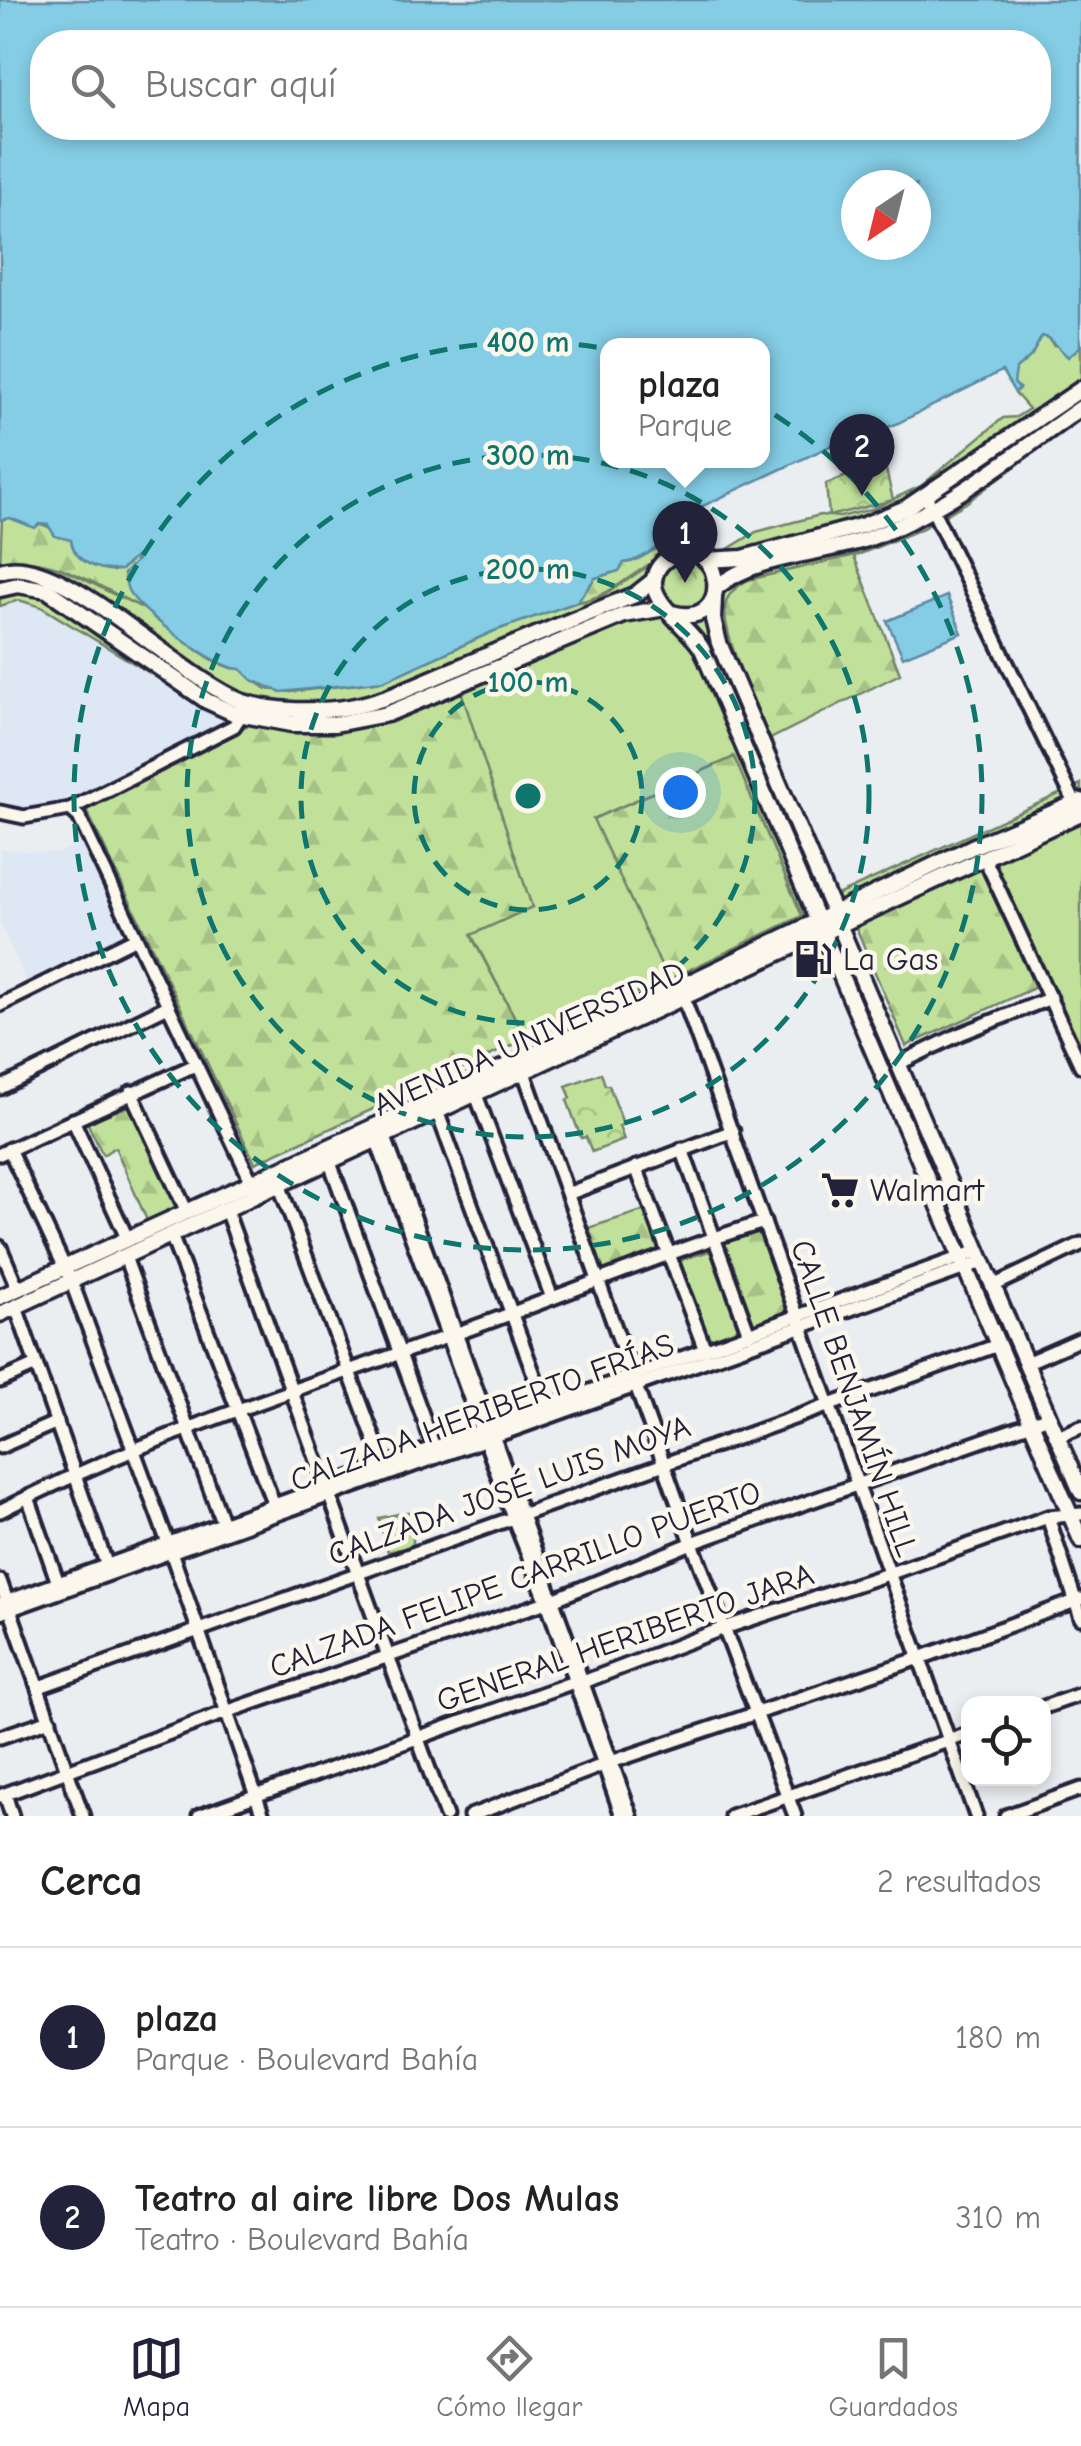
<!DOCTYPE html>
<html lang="es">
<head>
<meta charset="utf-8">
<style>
  :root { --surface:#fff; --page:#f2f2f2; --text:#222; --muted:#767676; --line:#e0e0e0; --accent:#22223b }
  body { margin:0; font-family:"Comic Neue",sans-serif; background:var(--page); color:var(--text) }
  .controls { position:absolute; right:30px; bottom:30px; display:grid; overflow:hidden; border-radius:20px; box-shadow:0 5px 15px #0003 }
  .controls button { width:90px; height:90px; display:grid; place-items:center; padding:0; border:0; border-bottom:2px solid var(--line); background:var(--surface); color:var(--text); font:50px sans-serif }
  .compass { position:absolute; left:841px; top:170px; width:90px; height:90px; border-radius:50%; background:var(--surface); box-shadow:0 5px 15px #0003; rotate:215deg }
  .you { position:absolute; left:680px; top:792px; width:35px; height:35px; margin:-25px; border:8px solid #fff; border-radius:50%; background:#1a73e8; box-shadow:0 0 0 15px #1a73e833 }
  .badge { display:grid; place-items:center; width:65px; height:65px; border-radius:50%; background:var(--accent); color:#fff; font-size:32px; font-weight:700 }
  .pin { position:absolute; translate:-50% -82px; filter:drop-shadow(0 2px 5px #0008) }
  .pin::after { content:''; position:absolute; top:52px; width:35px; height:30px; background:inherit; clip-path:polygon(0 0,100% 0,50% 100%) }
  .popup { position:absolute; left:600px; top:338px; width:170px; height:130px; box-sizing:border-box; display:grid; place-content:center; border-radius:20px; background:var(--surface); filter:drop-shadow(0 2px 8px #0005); font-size:32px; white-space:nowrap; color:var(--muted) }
  .popup b { font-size:38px; color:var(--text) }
  .popup::after { content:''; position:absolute; left:50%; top:100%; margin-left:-20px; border:20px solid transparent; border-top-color:var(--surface) }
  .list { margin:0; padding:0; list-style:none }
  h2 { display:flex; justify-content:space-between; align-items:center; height:130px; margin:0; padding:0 40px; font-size:42px }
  h2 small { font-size:32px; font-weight:400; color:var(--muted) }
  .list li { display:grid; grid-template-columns:65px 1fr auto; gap:30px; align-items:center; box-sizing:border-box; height:180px; padding:0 40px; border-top:2px solid var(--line) }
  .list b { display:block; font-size:38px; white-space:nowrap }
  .list p { margin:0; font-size:32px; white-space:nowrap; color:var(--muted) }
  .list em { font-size:32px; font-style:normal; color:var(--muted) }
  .icon { flex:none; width:55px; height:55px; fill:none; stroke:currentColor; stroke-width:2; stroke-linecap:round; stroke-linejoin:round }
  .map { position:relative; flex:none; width:1081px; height:1816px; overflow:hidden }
  .search { position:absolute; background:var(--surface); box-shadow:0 5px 15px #0003; left:30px; right:30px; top:30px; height:110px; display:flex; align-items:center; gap:25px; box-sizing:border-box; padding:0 35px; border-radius:40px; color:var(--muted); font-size:38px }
  .sheet { height:490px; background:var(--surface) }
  nav { display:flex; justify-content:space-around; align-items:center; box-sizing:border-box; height:140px; border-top:2px solid var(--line); background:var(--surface); font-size:28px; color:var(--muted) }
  nav a { display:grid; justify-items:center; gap:5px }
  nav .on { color:var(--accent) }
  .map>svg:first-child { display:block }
  .built { fill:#dee7f4 }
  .green { fill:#c1e19a; stroke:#72826a; stroke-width:2.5 }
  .forest { fill:url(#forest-firs); stroke:#72826a; stroke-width:2.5 }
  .park { fill:url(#park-crowns); stroke:#72826a; stroke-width:2.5 }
  .water { fill:#84cde5; stroke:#5d89a1; stroke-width:2.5; fill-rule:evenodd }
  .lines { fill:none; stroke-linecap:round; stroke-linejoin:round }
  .minor-casing { stroke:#22223b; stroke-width:19 }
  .major-casing { stroke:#22223b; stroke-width:21 }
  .minor { stroke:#fbf7ec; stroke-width:11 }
  .major { stroke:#fbf7ec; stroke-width:14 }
  .ring { fill:none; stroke:#0f766e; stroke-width:5; stroke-dasharray:18 12 }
  .labels { text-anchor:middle; stroke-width:9; stroke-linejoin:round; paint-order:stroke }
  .poi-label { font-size:32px; fill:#22223b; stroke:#fbf7ec; text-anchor:start }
  .street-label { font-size:32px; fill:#22223b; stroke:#fbf7ec }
  .centre { fill:#0f766e; stroke:#fbf7ec; stroke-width:5 }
  .ring-label { font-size:30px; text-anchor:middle; font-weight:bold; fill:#0f766e; stroke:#fbf7ec; stroke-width:9; stroke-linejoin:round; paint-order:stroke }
</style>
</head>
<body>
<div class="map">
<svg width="1081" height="1816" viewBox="0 0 1081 1816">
  <defs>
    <pattern id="forest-firs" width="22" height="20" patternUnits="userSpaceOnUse" patternTransform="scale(2.5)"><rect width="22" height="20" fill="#c1e19a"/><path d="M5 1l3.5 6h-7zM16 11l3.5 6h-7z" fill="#a6c186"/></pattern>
    <pattern id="park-crowns" width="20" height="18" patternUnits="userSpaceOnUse" patternTransform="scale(2.5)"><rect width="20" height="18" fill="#c1e19a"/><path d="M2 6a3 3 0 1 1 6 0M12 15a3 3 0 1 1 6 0" fill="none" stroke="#a6c186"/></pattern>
  </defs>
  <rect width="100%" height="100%" fill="#eaeef1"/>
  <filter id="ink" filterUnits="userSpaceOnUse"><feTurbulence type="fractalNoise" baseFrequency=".01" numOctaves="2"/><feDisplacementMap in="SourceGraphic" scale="20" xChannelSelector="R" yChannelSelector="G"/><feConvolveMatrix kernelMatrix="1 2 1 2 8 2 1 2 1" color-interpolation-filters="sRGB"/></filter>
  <g filter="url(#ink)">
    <!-- built -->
    <g class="built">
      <path d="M23 597 98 637 201 709 231 721 60 806 28 814 0 811V602Z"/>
      <path d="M83 842 128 936 29 987 0 923V849L58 853Z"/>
    </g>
    <!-- green -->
    <g class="green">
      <path d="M1042 336 1049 338 1053 345 1080 347 1081 344V416L966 503 919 530 860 554 747 580 726 603 725 627 835 896 1081 784V1048L1077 1050 1036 987 983 866 855 925 802 916 733 757 658 959 668 980 519 1042 526 1039 471 934 532 907 340 729 196 701 41 607 19 600 0 606V565C41 552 73 574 109 592 120 598 133 602 144 609 169 624 212 670 241 669L252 680 267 689 291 692 383 681 494 631 577 602 597 599 672 551 723 552 756 532 820 515 840 517 872 509 921 486 1003 418 1016 417 1029 409 1015 393 1019 388 1013 383 1015 369 1031 356Z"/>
      <path d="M719 1248 747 1332 709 1346 677 1261Z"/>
    </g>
    <!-- forest -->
    <g class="forest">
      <path d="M2 517C27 518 53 526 73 541 87 553 95 564 113 571L136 556 129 592 143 608C99 588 50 549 0 565Z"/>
      <path d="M676 541 685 548C644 557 620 596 577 602L595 578 618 571 624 563C645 561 656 543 676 541Z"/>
      <path d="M860 554 854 556 900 674 770 739C758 710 718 629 726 602 730 591 738 586 748 580Z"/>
      <path d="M461 691 532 907 471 935 526 1039 255 1163 86 809 254 722 285 728 408 711Z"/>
      <path d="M734 757 802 916 668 980 593 819Z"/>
      <path d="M983 866 1036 987 906 1046 855 925Z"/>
      <path d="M134 1104 184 1212 149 1225 115 1147 103 1155 87 1122Z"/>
      <path d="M648 1209 662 1254 603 1273 588 1228Z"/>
      <path d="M760 1232 790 1315 753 1329 721 1244Z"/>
      <path d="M413 1511V1546L388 1552 379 1518Z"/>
    </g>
    <!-- park -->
    <g class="park">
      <path d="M884 461 893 500 829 516 826 484Z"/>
      <circle cx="685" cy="584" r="25"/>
      <path d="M601 1073 605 1085H609L623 1124 619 1126 624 1140 592 1152 586 1137 581 1138 567 1100 571 1098 566 1086Z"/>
    </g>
    <!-- water -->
    <g class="water">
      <path d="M0 0H1081L1080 347 1068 357 1049 338 1042 336 1031 356 1016 369 1014 383 1019 388 1015 393 1002 371 894 425 867 435 864 430 690 512 674 531 676 541C656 543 644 561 624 563L619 571 595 578 577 602 494 631 384 681 281 692 252 680 241 669C218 670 139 612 128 590 126 585 125 579 124 574L137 560 136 556 121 570C101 572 74 563 71 540L55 536 48 525 39 524 35 528 10 518 0 520ZM1038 42V128H42V42ZM916 185V245H856V185ZM608 346H762V460H608Z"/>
      <path d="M947 596 962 633 903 657 887 621Z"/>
    </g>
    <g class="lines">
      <!-- minor casing -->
      <g class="minor-casing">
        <g id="minor">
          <path d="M926 496 1075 803"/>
          <path d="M70 809 79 817 254 1187"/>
          <path d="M0 812 24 817 70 809 234 726 241 715"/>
          <path d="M984 857 1081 1066"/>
          <path d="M684 999 976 1816"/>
          <path d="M0 1005 136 938"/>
          <path d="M521 1064 692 1543 795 1816"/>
          <path d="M898 1064 960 1034 1051 998"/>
          <path d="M0 1088 168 1006"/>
          <path d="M131 1092 187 1212"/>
          <path d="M475 1092 552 1298"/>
          <path d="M437 1111 546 1407"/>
          <path d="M73 1120 127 1238"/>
          <path d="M382 1129 631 1816"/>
          <path d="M375 1136 513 1517 547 1602 622 1816"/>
          <path d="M9 1149 72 1283 168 1543 263 1816"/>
          <path d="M682 1149 749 1334"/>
          <path d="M0 1154 195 1065"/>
          <path d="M329 1160 434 1447"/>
          <path d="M636 1167 705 1350"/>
          <path d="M279 1184 384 1465"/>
          <path d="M570 1193 733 1131"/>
          <path d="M226 1210 446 1816"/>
          <path d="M171 1235 274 1505"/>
          <path d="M0 1247 18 1289"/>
          <path d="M125 1257 223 1524"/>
          <path d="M993 1286 1081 1244"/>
          <path d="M16 1307 107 1566"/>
          <path d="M1026 1363 1081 1339"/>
          <path d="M0 1381 36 1365"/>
          <path d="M1057 1437 1081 1427"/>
          <path d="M0 1447 57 1422"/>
          <path d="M28 1497 58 1583"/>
          <path d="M0 1511C141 1439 294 1390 444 1338 551 1301 656 1255 764 1222"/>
          <path d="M1048 1517 1081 1618"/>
          <path d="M0 1581 83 1816"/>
          <path d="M0 1604 978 1251"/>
          <path d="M0 1613 982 1262"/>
          <path d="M39 1687 998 1345"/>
          <path d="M1044 1707 1081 1694"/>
          <path d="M0 1737 50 1720"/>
          <path d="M5 1794 12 1816"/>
          <path d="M0 1796 226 1712 555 1599 692 1543 1049 1417"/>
          <path d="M199 1816 574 1682H583L724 1628 888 1574 1048 1517 1081 1514"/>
          <path d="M470 1816 611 1762 920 1658 1081 1599"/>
          <path d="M731 1816 968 1734"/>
          <path d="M1006 1816 1081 1789"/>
        </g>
      </g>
      <!-- major casing -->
      <g class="major-casing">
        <g id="major">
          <path d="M705 560 743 558 864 525 906 508 1081 389"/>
          <path d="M0 571C59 549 180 679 243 702 273 712 319 712 350 707 385 701 418 684 450 671 512 645 573 619 635 595L654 580"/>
          <path d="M717 587C757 554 822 555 870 538 948 510 1014 454 1081 408"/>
          <path d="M0 589 18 585 47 590 207 701 233 713 292 724H335L387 714 624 615 665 608"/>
          <path d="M714 597 713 619 719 643 1081 1492"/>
          <path d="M672 613C737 631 722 531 672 556 662 561 655 570 654 580 651 604 690 628 702 649L1081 1540"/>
          <path d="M0 1297 667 993 972 847 1081 801"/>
          <path d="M0 1314 1081 813"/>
        </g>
      </g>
      <!-- minor -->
      <use href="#minor" class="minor"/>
      <!-- major -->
      <use href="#major" class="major"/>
    </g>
  </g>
  <!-- distance rings -->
  <g class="ring">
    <circle cx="528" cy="796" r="114"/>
    <circle cx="528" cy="796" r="227"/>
    <circle cx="528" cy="796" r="341"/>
    <circle cx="528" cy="796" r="454"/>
  </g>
  <!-- icons -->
  <defs>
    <g id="fuel-bare" transform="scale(3)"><path d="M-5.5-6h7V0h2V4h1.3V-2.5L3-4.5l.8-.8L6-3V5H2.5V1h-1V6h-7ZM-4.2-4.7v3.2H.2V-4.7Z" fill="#22223b" stroke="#fbf7ec" stroke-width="2.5" paint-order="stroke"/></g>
    <g id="supermarket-bare" transform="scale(3)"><path d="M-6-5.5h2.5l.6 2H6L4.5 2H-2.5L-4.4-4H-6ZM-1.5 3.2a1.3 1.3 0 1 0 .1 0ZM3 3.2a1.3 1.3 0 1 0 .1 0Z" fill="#22223b" stroke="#fbf7ec" stroke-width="2.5" paint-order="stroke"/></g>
  </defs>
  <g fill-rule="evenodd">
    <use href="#fuel-bare" x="813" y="959"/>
    <use href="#supermarket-bare" x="840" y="1190"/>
  </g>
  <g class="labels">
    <!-- poi labels -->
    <g class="poi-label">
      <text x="843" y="970">La Gas</text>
      <text x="870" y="1201">Walmart</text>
    </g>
    <!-- street labels -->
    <g class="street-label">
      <text transform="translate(529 1038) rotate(-24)" y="11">AVENIDA UNIVERSIDAD</text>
      <text transform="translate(855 1398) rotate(71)" y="11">CALLE BENJAMÍN HILL</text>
      <text transform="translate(482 1412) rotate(-20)" y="11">CALZADA HERIBERTO FRÍAS</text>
      <text transform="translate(509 1490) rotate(-20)" y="11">CALZADA JOSÉ LUIS MOYA</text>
      <text transform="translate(515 1579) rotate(-20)" y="11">CALZADA FELIPE CARRILLO PUERTO</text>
      <text transform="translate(625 1637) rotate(-19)" y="11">GENERAL HERIBERTO JARA</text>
    </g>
  </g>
  <circle cx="528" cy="796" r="15" class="centre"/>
  <g class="ring-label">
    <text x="528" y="352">400 m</text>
    <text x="528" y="465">300 m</text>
    <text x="528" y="579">200 m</text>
    <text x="528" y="692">100 m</text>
  </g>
</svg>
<div class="controls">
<button><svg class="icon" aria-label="locate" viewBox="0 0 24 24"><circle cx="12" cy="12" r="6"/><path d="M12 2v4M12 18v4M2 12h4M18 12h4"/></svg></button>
</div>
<svg class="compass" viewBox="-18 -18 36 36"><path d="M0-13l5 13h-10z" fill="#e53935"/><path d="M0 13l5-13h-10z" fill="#767676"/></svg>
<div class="you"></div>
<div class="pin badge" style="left:685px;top:583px">1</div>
<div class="popup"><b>plaza</b>Parque</div>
<div class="pin badge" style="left:862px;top:496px">2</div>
<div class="search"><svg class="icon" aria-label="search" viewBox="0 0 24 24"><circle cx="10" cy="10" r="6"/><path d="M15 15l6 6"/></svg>Buscar aquí</div>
</div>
<section class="sheet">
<h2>Cerca<small>2 resultados</small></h2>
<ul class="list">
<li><span class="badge">1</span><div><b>plaza</b><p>Parque · Boulevard Bahía</p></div><em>180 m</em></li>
<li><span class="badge">2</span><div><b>Teatro al aire libre Dos Mulas</b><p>Teatro · Boulevard Bahía</p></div><em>310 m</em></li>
</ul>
</section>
<nav>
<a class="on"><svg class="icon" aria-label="map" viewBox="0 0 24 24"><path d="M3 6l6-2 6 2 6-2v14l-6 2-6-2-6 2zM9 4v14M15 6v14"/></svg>Mapa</a>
<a><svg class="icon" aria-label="directions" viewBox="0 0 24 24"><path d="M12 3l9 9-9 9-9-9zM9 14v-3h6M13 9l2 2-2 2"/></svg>Cómo llegar</a>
<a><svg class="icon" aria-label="saved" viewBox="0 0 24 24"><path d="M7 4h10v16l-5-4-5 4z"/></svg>Guardados</a>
</nav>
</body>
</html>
